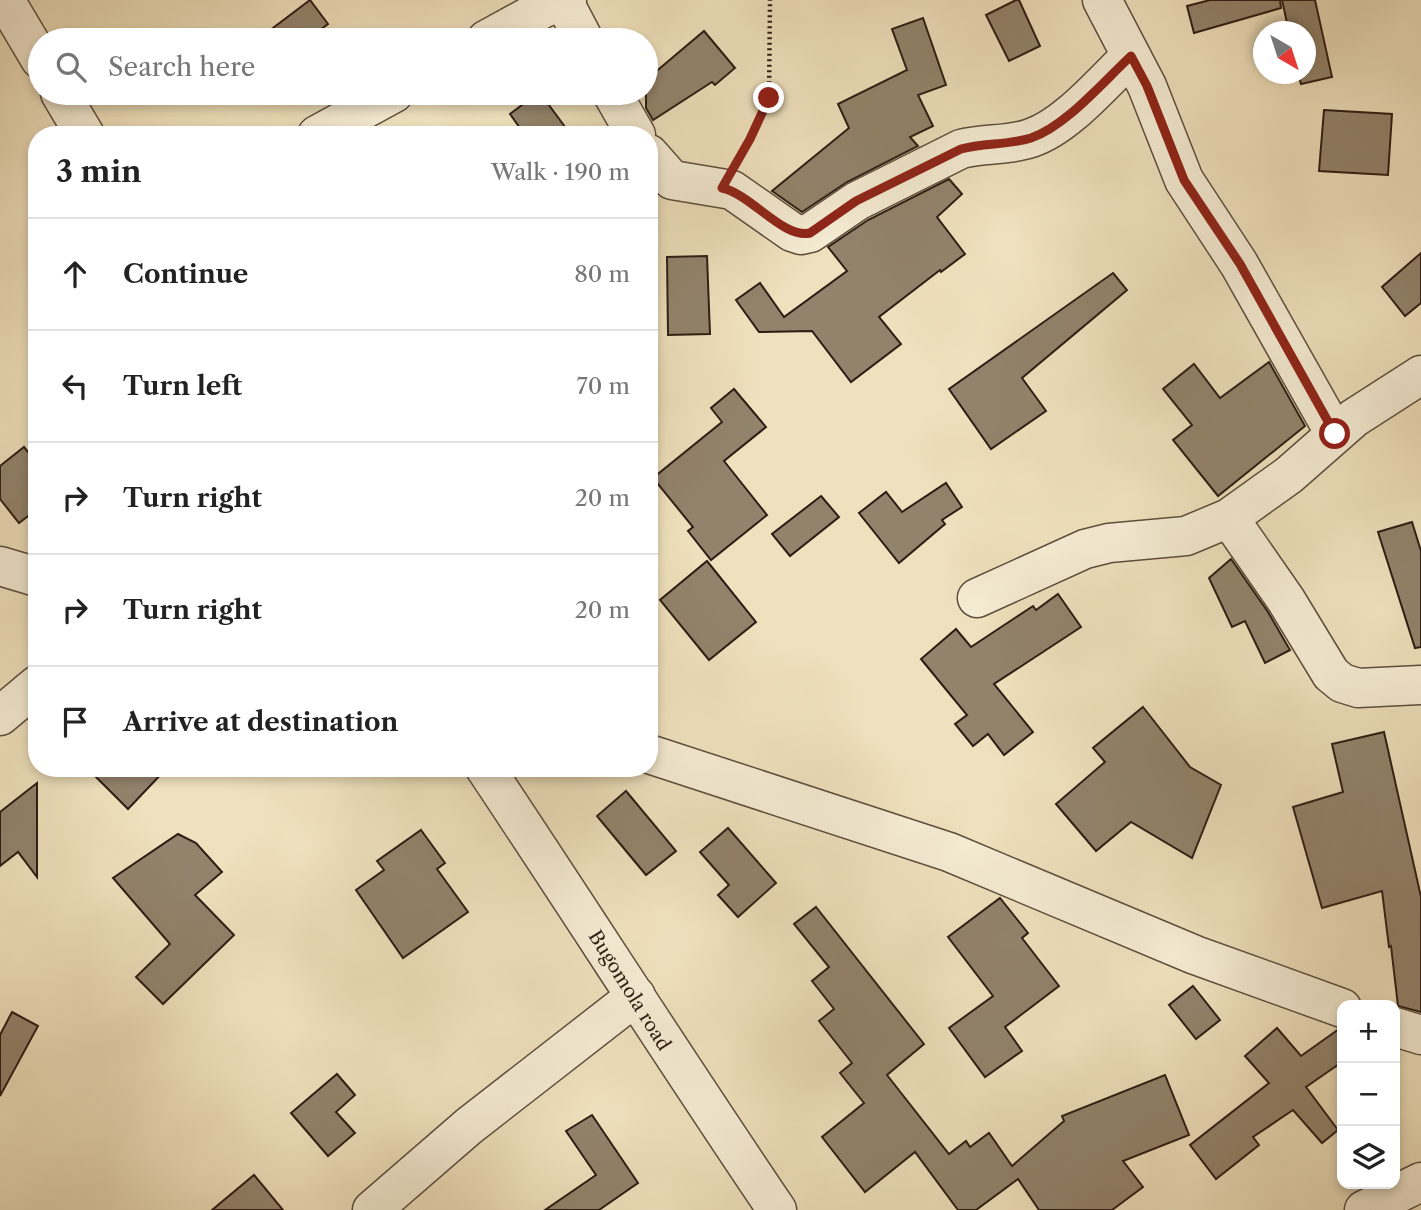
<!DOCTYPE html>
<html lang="en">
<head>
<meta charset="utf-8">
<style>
  :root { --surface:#fff; --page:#f2f2f2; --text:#222; --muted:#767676; --line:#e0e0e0 }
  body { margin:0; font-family:"Libre Caslon Text",serif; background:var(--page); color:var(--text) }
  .controls { position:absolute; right:21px; bottom:21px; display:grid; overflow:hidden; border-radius:14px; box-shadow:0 4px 10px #0003 }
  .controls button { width:63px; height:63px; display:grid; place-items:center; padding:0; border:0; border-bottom:2px solid var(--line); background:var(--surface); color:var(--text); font:35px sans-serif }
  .compass { position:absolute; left:1253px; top:21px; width:63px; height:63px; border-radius:50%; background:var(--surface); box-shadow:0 4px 10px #0003; rotate:141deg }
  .stop { position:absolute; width:21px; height:21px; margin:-16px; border:5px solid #8f2418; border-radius:50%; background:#fff }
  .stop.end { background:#8f2418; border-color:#fff; box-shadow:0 2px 7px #0008 }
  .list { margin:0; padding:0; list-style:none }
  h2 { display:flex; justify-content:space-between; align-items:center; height:91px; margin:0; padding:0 28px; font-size:30px }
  h2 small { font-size:23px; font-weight:400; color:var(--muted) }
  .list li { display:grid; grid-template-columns:46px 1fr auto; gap:21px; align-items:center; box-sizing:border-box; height:112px; padding:0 28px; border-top:2px solid var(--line) }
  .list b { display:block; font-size:26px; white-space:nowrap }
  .list em { font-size:23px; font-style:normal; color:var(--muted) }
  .icon { flex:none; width:38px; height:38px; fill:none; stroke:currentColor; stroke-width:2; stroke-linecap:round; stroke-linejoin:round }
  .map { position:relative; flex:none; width:1421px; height:1210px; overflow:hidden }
  .search { position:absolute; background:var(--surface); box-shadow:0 4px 10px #0003; left:28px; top:28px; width:630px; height:77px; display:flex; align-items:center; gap:18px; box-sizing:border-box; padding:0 24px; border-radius:38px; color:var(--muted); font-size:26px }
  .panel { position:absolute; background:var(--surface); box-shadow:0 4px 10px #0003; left:28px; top:126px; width:630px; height:651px; border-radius:28px }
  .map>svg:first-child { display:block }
  .building { fill:#92836c; stroke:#2d1d14; stroke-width:2 }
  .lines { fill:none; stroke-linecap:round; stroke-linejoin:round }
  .minor-casing { stroke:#5e4e3e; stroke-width:41 }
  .path { stroke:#2d1d14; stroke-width:4.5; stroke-dasharray:2 3.5; stroke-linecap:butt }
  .minor { stroke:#f5ecd4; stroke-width:38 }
  .route { stroke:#8f2418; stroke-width:9 }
  .labels { text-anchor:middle; stroke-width:7; stroke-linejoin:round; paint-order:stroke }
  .street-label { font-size:19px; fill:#2d1d14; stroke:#f5ecd4 }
</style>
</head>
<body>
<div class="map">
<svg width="1421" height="1210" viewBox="0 0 1421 1210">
  <rect width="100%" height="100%" fill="#efe1bd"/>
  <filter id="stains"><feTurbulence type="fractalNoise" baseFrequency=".00286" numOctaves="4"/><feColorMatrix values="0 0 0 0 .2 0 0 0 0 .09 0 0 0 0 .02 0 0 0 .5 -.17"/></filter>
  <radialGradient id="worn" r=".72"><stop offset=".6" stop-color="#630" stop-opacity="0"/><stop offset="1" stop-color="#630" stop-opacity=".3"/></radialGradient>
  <!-- building -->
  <g class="building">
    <path d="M310 0 328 24 307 40H257Z"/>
    <path d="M1016 0H1019L1040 46 1009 61 986 15Z"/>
    <path d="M1210 0H1280L1281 8 1194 33 1187 6Z"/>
    <path d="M1282 0H1315L1332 77 1301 84 1298 74H1306V32H1289Z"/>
    <path d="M923 18 946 85 918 95 933 126 910 137 918 146 847 182 802 212 772 191 849 128 838 104 907 70 892 29Z"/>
    <path d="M704 31 735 68 715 85 712 82 653 120 646 108V80Z"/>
    <path d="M538 93H540L571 135H525L510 114Z"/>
    <path d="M1324 110 1392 114 1388 175 1319 171Z"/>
    <path d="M949 179 962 194 937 217 965 254 941 272 940 270 879 317 901 344 851 382 812 331 759 332 736 300 760 283 784 317 847 271 828 247 868 220Z"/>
    <path d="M1421 253V303L1405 316 1382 287Z"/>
    <path d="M707 256 710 334 668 335 667 257Z"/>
    <path d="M1113 273 1127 290 1022 378 1046 411 991 449 949 389Z"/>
    <path d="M1269 362 1305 426 1218 496 1173 440 1192 425 1163 389 1194 364 1220 398Z"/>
    <path d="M734 389 766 427 724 461 767 515 711 560 688 531 693 527 653 478 722 422 711 408Z"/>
    <path d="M24 447 37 463V509L19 523 0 499V466Z"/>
    <path d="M946 483 962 507 942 520 945 524 899 563 859 513 886 492 902 512Z"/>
    <path d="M821 496 839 517 790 556 772 534Z"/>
    <path d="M1412 522 1421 551V647L1415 648 1378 532Z"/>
    <path d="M1231 559 1268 612 1290 650 1265 663 1245 621 1232 627 1209 578Z"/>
    <path d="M707 561 756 622 709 660 660 600Z"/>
    <path d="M1058 594 1081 627 994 684 1033 732 1004 755 988 734 973 746 955 724 967 715 921 659 956 629 971 647 1033 606 1036 610Z"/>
    <path d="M1143 707 1190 767 1221 785 1192 858 1131 822 1096 851 1056 804 1105 762 1093 748Z"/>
    <path d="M1384 732 1421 897V1012L1398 1006 1391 946 1389 947 1382 891 1322 908 1293 807 1343 792 1332 744Z"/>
    <path d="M87 768H167L128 809Z"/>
    <path d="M37 783V877L18 852 0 866V812Z"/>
    <path d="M626 791 676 851 646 875 597 816Z"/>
    <path d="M728 828 776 883 738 917 718 895 729 885 700 852Z"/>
    <path d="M421 830 445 863 437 869 468 912 403 958 356 890 384 870 377 861Z"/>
    <path d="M178 834 196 843 222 872 195 895 234 935 163 1004 136 977 170 944 113 878Z"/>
    <path d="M1000 898 1028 933 1022 938 1059 986 1005 1027 1022 1051 985 1077 949 1028 993 996 948 937Z"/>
    <path d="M816 907 924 1044 887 1075 949 1154 966 1141 970 1147 989 1133 1012 1166 1064 1121 1062 1116 1165 1075 1189 1135 1123 1161 1143 1187 1112 1210H1039L1018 1179 976 1210H958L915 1152 865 1192 822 1137 864 1103 840 1073 852 1063 819 1021 834 1009 812 981 829 967 794 924Z"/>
    <path d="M1193 986 1220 1020 1196 1039 1169 1005Z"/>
    <path d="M12 1012 38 1026 0 1096V1035Z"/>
    <path d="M1277 1028 1301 1056 1339 1029H1342V1062L1306 1087 1338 1130 1322 1143 1293 1110 1253 1137 1259 1145 1216 1179 1190 1145 1269 1083 1245 1056Z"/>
    <path d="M337 1074 355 1095 336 1112 355 1133 328 1156 291 1113Z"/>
    <path d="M592 1115 638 1183 599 1210H545L596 1175 566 1131Z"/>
    <path d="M254 1175 283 1210H212Z"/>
  </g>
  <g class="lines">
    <!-- minor casing -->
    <g class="minor-casing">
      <g id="minor">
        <path d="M5 0 40 59"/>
        <path d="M1102 0 1147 86 1184 180 1239 264 1335 434"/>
        <path d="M564 2 584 40"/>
        <path d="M486 40 544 8 567 0"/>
        <path d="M60 93 85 135"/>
        <path d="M612 93 636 135"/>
        <path d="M317 135 394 93"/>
        <path d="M649 154 672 180 732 190 792 232 801 235 810 233 857 201 961 149C984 143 1009 146 1031 138 1067 126 1103 82 1131 56"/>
        <path d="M1229 518 1286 600 1331 674 1342 683 1358 688 1421 685"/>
        <path d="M0 566 37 577"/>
        <path d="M977 598 1085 549 1109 543 1186 536 1229 518 1289 475 1354 418 1421 375"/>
        <path d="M0 716 37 685"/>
        <path d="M649 754 949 852 1195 955 1342 1008"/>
        <path d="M485 768C583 915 678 1064 777 1210"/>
        <path d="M1395 1027 1421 1035"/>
        <path d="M372 1210 469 1126 636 996"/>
        <path d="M1364 1210 1421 1182"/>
      </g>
    </g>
    <!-- path -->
    <path class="path" d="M742 154 769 98 770 0"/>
    <!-- minor -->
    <use href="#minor" class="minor"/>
  </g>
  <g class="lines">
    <!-- route -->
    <path class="route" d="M769 98 750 139 722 188C751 194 783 239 810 233L856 201 961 149C984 143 1009 145 1031 138 1066 126 1103 82 1131 56L1147 86 1184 180 1240 264 1335 434"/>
  </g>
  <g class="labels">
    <!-- street labels -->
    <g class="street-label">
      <text transform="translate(630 990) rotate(58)" y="7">Bugomola road</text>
    </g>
  </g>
  <rect width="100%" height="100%" filter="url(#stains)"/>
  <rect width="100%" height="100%" fill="url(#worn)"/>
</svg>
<div class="controls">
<button>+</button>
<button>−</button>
<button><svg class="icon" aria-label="layers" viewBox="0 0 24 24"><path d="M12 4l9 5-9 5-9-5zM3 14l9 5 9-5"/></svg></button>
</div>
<svg class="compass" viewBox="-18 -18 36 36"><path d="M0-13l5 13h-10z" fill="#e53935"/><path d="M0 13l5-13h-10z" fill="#767676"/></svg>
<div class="stop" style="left:1335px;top:434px"></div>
<div class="stop end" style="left:769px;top:98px"></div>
<div class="search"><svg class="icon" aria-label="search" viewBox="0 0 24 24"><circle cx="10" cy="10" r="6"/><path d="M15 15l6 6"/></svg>Search here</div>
<section class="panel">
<h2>3 min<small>Walk · 190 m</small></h2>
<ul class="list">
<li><svg class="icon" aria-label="ahead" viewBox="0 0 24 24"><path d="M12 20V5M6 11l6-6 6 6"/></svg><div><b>Continue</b></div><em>80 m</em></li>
<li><svg class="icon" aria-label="left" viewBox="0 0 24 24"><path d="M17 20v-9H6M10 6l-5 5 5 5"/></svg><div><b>Turn left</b></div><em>70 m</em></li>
<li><svg class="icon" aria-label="right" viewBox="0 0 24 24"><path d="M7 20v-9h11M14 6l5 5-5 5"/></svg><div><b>Turn right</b></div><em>20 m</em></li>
<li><svg class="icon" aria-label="right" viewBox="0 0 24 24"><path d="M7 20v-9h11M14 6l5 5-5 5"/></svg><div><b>Turn right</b></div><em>20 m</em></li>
<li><svg class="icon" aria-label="arrive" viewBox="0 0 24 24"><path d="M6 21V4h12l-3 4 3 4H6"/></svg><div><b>Arrive at destination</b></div></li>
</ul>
</section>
</div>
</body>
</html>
